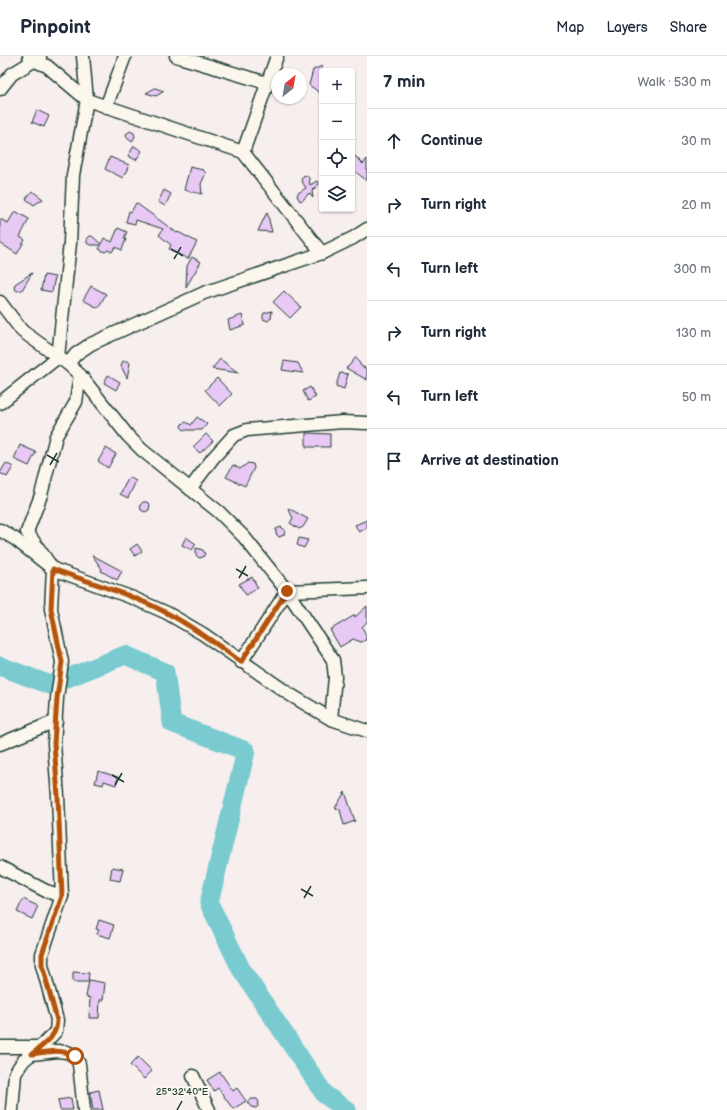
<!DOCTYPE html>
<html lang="en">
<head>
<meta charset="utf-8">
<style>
  :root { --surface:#fff; --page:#f2f2f3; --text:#1f2937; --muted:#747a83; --line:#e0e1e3 }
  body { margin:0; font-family:"Balsamiq Sans",sans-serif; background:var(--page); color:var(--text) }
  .controls { position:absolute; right:12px; top:12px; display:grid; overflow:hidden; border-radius:4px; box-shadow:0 1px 3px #0004 }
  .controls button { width:36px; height:36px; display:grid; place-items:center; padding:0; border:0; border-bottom:1px solid var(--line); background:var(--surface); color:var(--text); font:20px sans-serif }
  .compass { position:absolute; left:271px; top:12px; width:36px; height:36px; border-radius:50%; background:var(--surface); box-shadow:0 1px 3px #0004; rotate:31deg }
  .stop { position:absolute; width:12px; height:12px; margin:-9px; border:3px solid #b45309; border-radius:50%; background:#fff }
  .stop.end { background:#b45309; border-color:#fff; box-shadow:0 1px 4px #0008 }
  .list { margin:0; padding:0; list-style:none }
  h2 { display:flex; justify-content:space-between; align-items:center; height:52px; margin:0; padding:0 16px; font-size:17px }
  h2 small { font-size:13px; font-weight:400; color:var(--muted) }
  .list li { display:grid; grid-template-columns:26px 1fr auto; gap:12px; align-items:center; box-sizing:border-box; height:64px; padding:0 16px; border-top:1px solid var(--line) }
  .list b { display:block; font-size:15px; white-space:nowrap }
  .list em { font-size:13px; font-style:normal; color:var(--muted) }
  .icon { flex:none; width:22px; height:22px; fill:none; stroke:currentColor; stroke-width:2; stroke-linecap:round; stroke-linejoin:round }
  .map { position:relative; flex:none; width:367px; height:1054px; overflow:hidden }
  header { display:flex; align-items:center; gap:24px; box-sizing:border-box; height:56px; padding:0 20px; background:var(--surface); border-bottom:1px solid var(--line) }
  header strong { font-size:19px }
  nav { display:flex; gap:22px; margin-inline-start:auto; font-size:14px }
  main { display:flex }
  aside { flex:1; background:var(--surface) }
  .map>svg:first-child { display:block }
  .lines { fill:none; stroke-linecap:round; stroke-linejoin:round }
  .river { stroke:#79cbd0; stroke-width:19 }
  .building { fill:#e8c8f4; stroke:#1f3d34 }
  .street-casing { stroke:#1f3d34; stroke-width:15 }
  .street { stroke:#fbf7ec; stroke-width:12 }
  .route { stroke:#b45309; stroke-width:5 }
  .ticks { fill:none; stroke:#1f3d34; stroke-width:1.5 }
  .ticks-label { font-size:10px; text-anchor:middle; fill:#1f3d34; stroke:#fbf7ec; stroke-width:4; stroke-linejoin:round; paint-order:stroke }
</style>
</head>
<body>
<header>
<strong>Pinpoint</strong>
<nav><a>Map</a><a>Layers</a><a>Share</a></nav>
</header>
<main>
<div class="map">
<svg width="367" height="1054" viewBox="0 0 367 1054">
  <rect width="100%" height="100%" fill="#f7eeee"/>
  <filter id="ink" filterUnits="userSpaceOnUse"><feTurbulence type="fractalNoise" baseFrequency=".025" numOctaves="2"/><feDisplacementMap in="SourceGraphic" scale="8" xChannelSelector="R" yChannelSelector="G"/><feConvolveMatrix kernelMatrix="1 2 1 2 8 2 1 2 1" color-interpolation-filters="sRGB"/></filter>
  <g filter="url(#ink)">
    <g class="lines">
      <!-- river -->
      <path class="river" d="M0 610 50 629 125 599 165 616 172 667 246 695 209 847 241 913 325 1039 347 1054"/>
    </g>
    <!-- building -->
    <g class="building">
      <path d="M322 10V31L320 37 309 29 313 14Z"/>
      <path d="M155 32 164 35 156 40 146 37Z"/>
      <path d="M37 54 49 60 44 71 32 66Z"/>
      <path d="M130 75 134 77 135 80 132 86 127 82 126 78Z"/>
      <path d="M134 90 142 95 136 104 128 100Z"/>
      <path d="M352 97 363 108 367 103V125L352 113Z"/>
      <path d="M110 101 129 109 123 122 105 113Z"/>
      <path d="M190 111 203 114 206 117 201 128 202 138 184 134Z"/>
      <path d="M306 119 309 122 310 129 317 125 319 128 312 135 313 142 309 137 304 143 300 145 297 140 298 137 306 132 301 124 303 120Z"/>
      <path d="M164 134 171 138 165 150 158 146Z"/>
      <path d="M32 135 43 143 34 149 26 143Z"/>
      <path d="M136 147 177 177 178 176 197 186 188 203 169 193 171 189 159 179 163 173 136 164 135 168 126 166 129 155 131 156Z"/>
      <path d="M15 155 29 163 20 181 25 184 17 198 0 187V163L8 167Z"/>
      <path d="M267 156 272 176 258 175Z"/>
      <path d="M118 172 127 176 124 182 126 183 122 194 115 191 112 196 108 194 105 196 99 193 101 189H90L87 187V183L90 180H92L101 188 104 182 112 186Z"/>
      <path d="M192 201 201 206 186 231 187 210Z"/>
      <path d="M32 217 22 234 17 235 14 232 15 228Z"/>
      <path d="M44 219 55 221 52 236 41 234Z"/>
      <path d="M91 230 106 238 98 252 83 244Z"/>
      <path d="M284 235 301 251 290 262 273 246Z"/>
      <path d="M272 255 271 262 268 265 263 263V259L264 257Z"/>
      <path d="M242 259 245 269 230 274 228 264Z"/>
      <path d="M356 301 361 310 367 313V324L346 312 349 310Z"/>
      <path d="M220 303 239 317 212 313Z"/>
      <path d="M123 305H127L130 307 127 322 121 310Z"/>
      <path d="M284 305 298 307 303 317 282 314Z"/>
      <path d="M340 317 348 318 344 333 336 330Z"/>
      <path d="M108 319 120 326 116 334 104 327Z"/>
      <path d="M217 322 232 338 220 350 205 334Z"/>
      <path d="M310 331 316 341 308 345 303 335Z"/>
      <path d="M197 361 207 368 202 374H184L181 371 182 368 186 366 191 369Z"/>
      <path d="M306 377 330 378V391H306Z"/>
      <path d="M206 378 213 385 200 397 193 391Z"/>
      <path d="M20 389 36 396 29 410 14 403Z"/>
      <path d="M106 392 116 398 108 412 98 405Z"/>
      <path d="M6 407 13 411 7 421 0 417Z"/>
      <path d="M248 407 253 408 254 412 245 430 226 421 233 409 240 413Z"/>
      <path d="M129 421 136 425 128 442 120 438Z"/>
      <path d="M143 446H147L150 449 149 454 145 456 141 454 140 449Z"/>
      <path d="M288 452 308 463 303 471 299 473 290 467 293 462Z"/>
      <path d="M367 464V472L359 476 355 469Z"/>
      <path d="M281 471 285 474 284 479 279 481 276 478V473Z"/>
      <path d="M186 481 196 488 192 494 182 489Z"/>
      <path d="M299 482 308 484 304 492 297 489Z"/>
      <path d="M137 488 142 495 135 500 130 493Z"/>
      <path d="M196 492 203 494 205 498 203 501 199 502 196 499Z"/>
      <path d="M92 499 122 515 117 524 101 515 102 513Z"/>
      <path d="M252 521 258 532 246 539 239 528Z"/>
      <path d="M367 550V566L362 571 366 579V584L361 586 353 583 340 591 330 574 355 559V561Z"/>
      <path d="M98 715 118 721 116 729 104 725 103 729 95 727Z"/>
      <path d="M345 736 355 765 344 769 340 754 335 752Z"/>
      <path d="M112 811 123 813 120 825 110 823Z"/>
      <path d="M23 843 38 850 32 863 17 856Z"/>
      <path d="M99 864 114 869 110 882 97 878 99 874 96 873Z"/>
      <path d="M73 916 89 917 88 926H73Z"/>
      <path d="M89 924 105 927 103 944H100L99 962H89L90 942 86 941Z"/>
      <path d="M138 1001 152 1015 144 1023 130 1009Z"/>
      <path d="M220 1016 233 1035 237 1032 246 1045 233 1053 218 1032 214 1035 207 1024Z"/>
      <path d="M99 1034 103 1054H93L90 1036Z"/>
      <path d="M71 1042 73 1054H60L58 1044Z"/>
      <path d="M252 1043H257L259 1046 258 1050 256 1052 251 1051 247 1046Z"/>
    </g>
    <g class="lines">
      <!-- street casing -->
      <g class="street-casing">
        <g id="street">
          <path d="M29 0 35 5 47 10 87 44 243 96 322 197"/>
          <path d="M176 0 267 27"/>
          <path d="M0 33 12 18 40 1"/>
          <path d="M106 51 125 0"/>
          <path d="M243 96 277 0"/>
          <path d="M0 246 22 275 68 308 80 319 128 380 142 394 219 456 244 481 287 535 333 604 335 621 331 663"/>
          <path d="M68 308 76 298 91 288 204 237 322 197 353 182 367 173"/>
          <path d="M0 347 58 301 70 187 73 119 87 44 83 0"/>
          <path d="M190 433 213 402 234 379 247 374 343 366 367 367"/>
          <path d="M0 474 15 483 53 513 133 542 167 557 203 578 289 638 331 663 367 675"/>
          <path d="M241 606 287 535 367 532"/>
          <path d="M0 688 56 665"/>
          <path d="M0 811 46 835 62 840"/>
          <path d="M0 991H40"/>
          <path d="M32 998 57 995 67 996 75 1000 79 1008 84 1054"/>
          <path d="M193 1020 209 1054"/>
          <path d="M12 1054 15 1018 19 1011 24 1004 47 985 56 975 57 964 42 909V898L62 840 58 740 54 688 57 642 62 606 51 553 53 513 27 476 41 439 56 380 76 346 80 319"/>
        </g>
      </g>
      <!-- street -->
      <use href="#street" class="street"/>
    </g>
  </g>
  <g class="lines" filter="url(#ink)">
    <!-- route -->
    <path class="route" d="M75 1000C60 992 48 996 32 998 44 988 57 981 57 964L42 909V898L62 840 58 740 54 688 57 642 62 606 51 553 53 513C91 527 131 538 167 557 193 571 217 588 241 606L287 535"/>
  </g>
  <!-- ticks -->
  <path class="ticks" d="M171 193 183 200M174 203 181 191M47 399 59 406M50 409 57 397M236 513 248 520M239 522 246 510M112 719 124 726M115 729 122 717M301 833 313 840M304 842 311 830M177 1054 182 1045"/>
  <g class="ticks-label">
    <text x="182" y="1039">25°32'40"E</text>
  </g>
</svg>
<div class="controls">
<button>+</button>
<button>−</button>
<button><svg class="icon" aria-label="locate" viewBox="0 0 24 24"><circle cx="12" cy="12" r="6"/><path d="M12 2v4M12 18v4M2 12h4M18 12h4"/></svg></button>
<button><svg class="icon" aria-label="layers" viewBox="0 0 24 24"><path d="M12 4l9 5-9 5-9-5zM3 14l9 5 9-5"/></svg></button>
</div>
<svg class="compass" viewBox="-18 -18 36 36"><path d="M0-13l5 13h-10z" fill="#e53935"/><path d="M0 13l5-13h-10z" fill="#747a83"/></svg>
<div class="stop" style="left:75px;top:1000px"></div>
<div class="stop end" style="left:287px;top:535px"></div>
</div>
<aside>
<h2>7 min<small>Walk · 530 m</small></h2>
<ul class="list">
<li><svg class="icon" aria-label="ahead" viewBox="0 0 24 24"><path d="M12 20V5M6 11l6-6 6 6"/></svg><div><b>Continue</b></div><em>30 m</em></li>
<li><svg class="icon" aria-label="right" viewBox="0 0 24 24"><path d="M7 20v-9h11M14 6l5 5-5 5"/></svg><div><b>Turn right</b></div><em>20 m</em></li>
<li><svg class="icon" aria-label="left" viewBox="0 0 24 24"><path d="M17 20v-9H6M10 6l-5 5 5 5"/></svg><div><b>Turn left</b></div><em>300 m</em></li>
<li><svg class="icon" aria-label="right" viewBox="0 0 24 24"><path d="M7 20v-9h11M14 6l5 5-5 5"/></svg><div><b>Turn right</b></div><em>130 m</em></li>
<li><svg class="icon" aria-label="left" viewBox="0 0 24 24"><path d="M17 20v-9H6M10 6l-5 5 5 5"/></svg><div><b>Turn left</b></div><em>50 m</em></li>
<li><svg class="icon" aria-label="arrive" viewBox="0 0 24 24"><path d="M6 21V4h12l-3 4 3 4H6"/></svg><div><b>Arrive at destination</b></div></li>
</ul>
</aside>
</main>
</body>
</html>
